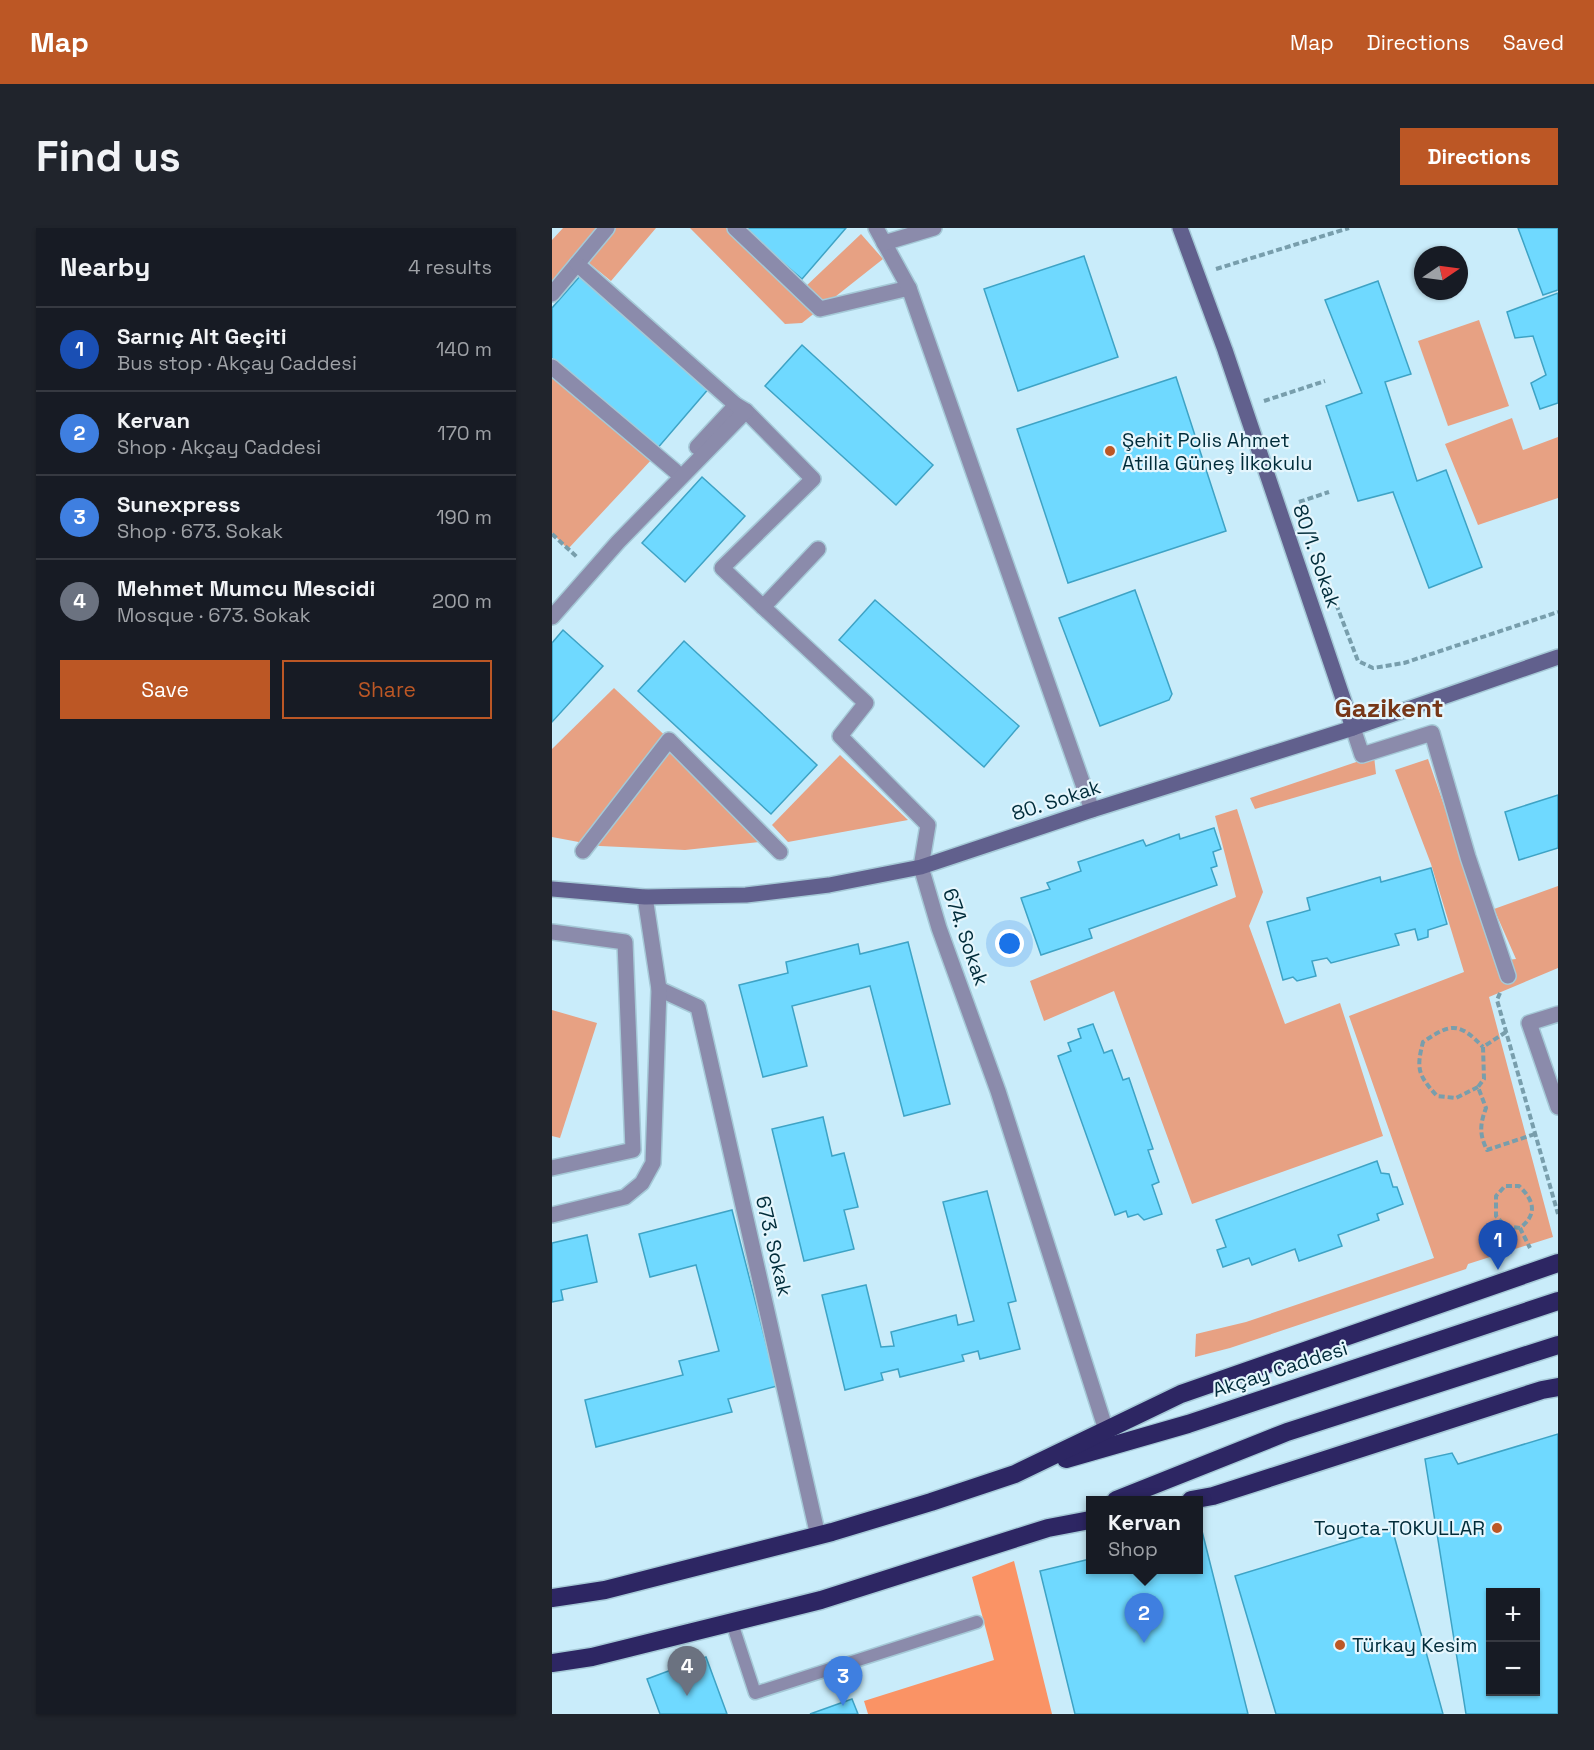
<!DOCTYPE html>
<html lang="en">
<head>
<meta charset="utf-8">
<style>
  :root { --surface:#171b24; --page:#20242c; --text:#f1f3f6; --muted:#9ea1a6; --line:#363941; --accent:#bc5725 }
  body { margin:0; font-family:"Space Grotesk",sans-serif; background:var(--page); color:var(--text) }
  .controls { position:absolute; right:18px; bottom:18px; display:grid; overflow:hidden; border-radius:0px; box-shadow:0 2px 4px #0004 }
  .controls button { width:54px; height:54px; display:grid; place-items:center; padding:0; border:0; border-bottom:2px solid var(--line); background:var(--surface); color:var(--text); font:30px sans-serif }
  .compass { position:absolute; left:862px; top:18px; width:54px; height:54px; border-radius:50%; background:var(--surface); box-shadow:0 2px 4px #0004; rotate:77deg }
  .you { position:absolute; left:458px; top:716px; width:21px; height:21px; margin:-15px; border:4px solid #fff; border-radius:50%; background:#1a73e8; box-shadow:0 0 0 9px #1a73e833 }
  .badge { display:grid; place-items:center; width:39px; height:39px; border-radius:50%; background:var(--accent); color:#fff; font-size:20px; font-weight:700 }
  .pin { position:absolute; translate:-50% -50px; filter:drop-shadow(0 2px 3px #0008) }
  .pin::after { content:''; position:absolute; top:32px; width:21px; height:18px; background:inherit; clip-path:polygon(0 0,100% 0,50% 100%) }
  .popup { position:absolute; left:534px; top:1268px; width:117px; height:78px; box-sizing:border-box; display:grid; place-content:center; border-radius:0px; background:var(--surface); filter:drop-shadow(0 2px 4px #0005); font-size:20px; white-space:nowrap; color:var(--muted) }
  .popup b { font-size:22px; color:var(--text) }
  .popup::after { content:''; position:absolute; left:50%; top:100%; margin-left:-12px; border:12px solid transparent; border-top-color:var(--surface) }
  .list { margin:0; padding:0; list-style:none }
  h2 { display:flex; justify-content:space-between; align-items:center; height:78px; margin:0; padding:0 24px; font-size:26px }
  h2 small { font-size:20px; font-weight:400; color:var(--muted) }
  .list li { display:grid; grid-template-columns:39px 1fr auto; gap:18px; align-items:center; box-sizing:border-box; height:84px; padding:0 24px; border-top:2px solid var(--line) }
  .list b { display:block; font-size:22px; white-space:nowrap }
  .list p { margin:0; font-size:20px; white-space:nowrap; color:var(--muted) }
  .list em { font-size:20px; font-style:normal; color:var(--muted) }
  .actions { display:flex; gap:12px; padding:18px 24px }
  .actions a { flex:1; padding:14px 0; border:2px solid var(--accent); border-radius:0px; text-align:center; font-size:21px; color:var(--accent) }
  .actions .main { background:var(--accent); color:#fff }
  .map { position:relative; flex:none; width:1006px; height:1486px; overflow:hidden; border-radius:0px }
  header { display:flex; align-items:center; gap:36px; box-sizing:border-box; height:84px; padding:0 30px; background:var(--accent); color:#fff }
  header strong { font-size:28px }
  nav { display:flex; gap:33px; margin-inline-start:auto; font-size:21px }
  .intro { display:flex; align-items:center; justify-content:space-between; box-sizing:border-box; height:144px; padding:0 36px }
  h1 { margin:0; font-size:42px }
  .button { padding:15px 27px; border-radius:0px; background:var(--accent); color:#fff; font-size:21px; font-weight:700 }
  main { display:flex; gap:36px; padding:0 36px }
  aside { flex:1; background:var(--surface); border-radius:0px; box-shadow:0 2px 4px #0004 }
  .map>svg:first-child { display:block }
  .green { fill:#e7a183 }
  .forest { fill:#fa9365 }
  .building { fill:#6fd9ff; stroke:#3ea3c5; stroke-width:1.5; fill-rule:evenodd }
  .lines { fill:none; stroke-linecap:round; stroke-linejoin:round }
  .lane-casing { stroke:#a5c9d7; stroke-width:15 }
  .street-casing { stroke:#a5c9d7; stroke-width:18 }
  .secondary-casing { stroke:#a5c9d7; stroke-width:18 }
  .highway-casing { stroke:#a5c9d7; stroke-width:21 }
  .path { stroke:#789eac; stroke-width:4; stroke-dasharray:6 3; stroke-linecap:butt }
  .lane { stroke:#8b8bab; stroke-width:12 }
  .street { stroke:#8b8bab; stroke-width:15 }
  .secondary { stroke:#61608d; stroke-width:15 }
  .highway { stroke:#2d2663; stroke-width:18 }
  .poi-dot { fill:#bc5725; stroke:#e5f6fd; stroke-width:2 }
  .labels { text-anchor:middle; stroke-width:4.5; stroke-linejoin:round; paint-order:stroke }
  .poi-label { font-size:20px; fill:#002c3a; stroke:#e5f6fd; text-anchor:start }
  .street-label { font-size:20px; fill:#002c3a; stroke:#e5f6fd }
  .district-label { font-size:26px; font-weight:bold; fill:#773718; stroke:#e5f6fd }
</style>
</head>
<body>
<header>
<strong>Map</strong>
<nav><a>Map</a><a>Directions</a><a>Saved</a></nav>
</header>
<div class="intro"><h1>Find us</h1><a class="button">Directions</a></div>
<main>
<aside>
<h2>Nearby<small>4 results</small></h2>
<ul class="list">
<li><span class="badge" style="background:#1a4fb4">1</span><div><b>Sarnıç Alt Geçiti</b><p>Bus stop · Akçay Caddesi</p></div><em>140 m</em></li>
<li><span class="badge" style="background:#3f7fe0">2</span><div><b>Kervan</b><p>Shop · Akçay Caddesi</p></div><em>170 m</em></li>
<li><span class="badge" style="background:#3f7fe0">3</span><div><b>Sunexpress</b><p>Shop · 673. Sokak</p></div><em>190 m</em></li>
<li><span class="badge" style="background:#6b7280">4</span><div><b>Mehmet Mumcu Mescidi</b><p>Mosque · 673. Sokak</p></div><em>200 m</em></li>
</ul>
<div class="actions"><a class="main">Save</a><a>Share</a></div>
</aside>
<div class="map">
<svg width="1006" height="1486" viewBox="0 0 1006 1486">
  <rect width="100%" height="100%" fill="#c9ecfa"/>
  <!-- green -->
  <g class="green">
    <path d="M11 0H104L59 53 26 26 0 59V12Z"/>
    <path d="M138 0H179L252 60 309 6 331 31 250 95 233 96Z"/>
    <path d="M927 92 957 178 896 198 866 113Z"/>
    <path d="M0 146 101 230 16 321 0 305Z"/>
    <path d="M960 190 971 222 1006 209V270L926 297 893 216Z"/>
    <path d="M62 460 225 612 133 622 48 618 0 609V521Z"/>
    <path d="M288 527 356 592 236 614 220 597Z"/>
    <path d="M822 528 824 546 703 581 698 570Z"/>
    <path d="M876 531 946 733 964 731 942 681 1006 658V740L937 769 1001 1009 916 1036 914 1041 678 1120 643 1129 644 1106 694 1094 882 1030 797 788 912 744 879 636 843 542Z"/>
    <path d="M685 581 711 664 697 698 733 796 788 775 831 908 640 976 562 763 492 793 478 753 684 669 663 588Z"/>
    <path d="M0 782 45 795 8 910 0 908Z"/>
  </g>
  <!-- forest -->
  <path class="forest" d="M462 1333 500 1486H316L312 1473 442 1432 420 1349Z"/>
  <!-- building -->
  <g class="building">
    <path d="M190 0H294L250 51Z"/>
    <path d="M966 0H1006V62L991 67Z"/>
    <path d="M532 28 566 129 466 163 432 61Z"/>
    <path d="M29 47 158 159 104 222 0 132V80Z"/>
    <path d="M826 53 859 146 833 154 865 253 894 242 930 339 877 360 841 264 806 273 774 178 810 165 773 72Z"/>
    <path d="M1006 65V175L988 181 979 155 994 147 981 108 963 110 955 84Z"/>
    <path d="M250 117 381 237 344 277 213 158Z"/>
    <path d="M624 149 674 303 516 355 465 201Z"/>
    <path d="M150 249 193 288 133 354 90 315Z"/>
    <path d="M583 362 620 466 617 472 548 498 507 390Z"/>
    <path d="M323 372 467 498 432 539 287 412Z"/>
    <path d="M11 402 51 438 0 494V415Z"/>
    <path d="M132 413 265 537 219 586 86 463Z"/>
    <path d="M1006 567V620L967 632 953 584Z"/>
    <path d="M662 600 669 621 661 624 665 638 659 640 665 657 537 701 540 710 489 727 469 670 498 661 495 655 529 643 526 634 591 612 594 618 627 606 628 611Z"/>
    <path d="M879 640 895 696 876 702V709L866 712 863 701 843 706 847 717 779 735 775 730 760 733 764 748 745 753 741 749 731 752 715 694 758 682 755 670 828 649 829 654Z"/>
    <path d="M356 714 398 876 352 888 318 758 240 778 255 838 211 849 187 757 236 745 234 734 306 716 308 726Z"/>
    <path d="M541 796 552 825 560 822 571 852 577 850 601 921 596 922 607 954 600 957 610 986 592 992 586 986 576 989 574 983 563 987 506 828 519 823 516 815 529 810 526 801Z"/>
    <path d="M271 889 280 928 292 925 306 979 292 982 302 1021 252 1033 220 901Z"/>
    <path d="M825 933 829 945 837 946 841 959H845L851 976 825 986 827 992 786 1007 790 1018 747 1033 743 1021 700 1037 697 1030 671 1039 665 1022 674 1019 664 992Z"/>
    <path d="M435 963 464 1073 456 1075 468 1121 428 1131 426 1123 410 1127 412 1133 348 1149 346 1141 329 1145 331 1152 293 1162 270 1067 314 1057 329 1119 342 1118 339 1104 404 1087 406 1097 422 1093 391 974Z"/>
    <path d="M180 982 225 1158 176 1171 180 1184 44 1219 33 1172 131 1147 127 1133 167 1123 144 1037 98 1049 87 1006Z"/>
    <path d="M35 1007 45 1054 9 1062 11 1072 0 1074V1015Z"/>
    <path d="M1006 1206V1486H914L873 1231 900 1225 906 1236ZM939 1364H984V1464H939Z"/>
    <path d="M840 1300 891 1486H724L683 1348Z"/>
    <path d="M650 1303 696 1486H523L488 1343 538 1331V1342H646V1304Z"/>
    <path d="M154 1429 175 1486H108L95 1451Z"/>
    <path d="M300 1471 306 1486H258Z"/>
  </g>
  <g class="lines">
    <!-- lane casing -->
    <g class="lane-casing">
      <path id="lane" d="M180 1395 203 1465 425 1394"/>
    </g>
    <!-- street casing -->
    <g class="street-casing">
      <g id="street">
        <path d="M183 0 268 81 357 60"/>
        <path d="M324 0 357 60 540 582"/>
        <path d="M332 15 382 0"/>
        <path d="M0 66 55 0"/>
        <path d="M0 139 123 243"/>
        <path d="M194 183 261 251 170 340 211 379"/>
        <path d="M145 219 184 177"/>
        <path d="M266 321 211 379 314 475 288 508 376 597 369 639 387 700 446 863 554 1202"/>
        <path d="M0 389 66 314 194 183 184 177 25 36"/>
        <path d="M801 500 810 527 880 505 916 629 956 748"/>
        <path d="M31 623 117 512 228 624"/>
        <path d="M0 704 73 714 81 922 0 940"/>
        <path d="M107 761 146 779 266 1308"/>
        <path d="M1006 786 977 795 1006 879"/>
        <path d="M0 987 73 969 90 955 101 935 107 761 93 669"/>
      </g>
    </g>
    <!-- secondary casing -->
    <g class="secondary-casing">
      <g id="secondary">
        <path d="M628 0 673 122 801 500"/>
        <path d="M0 661 93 669 194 667 277 657 369 639 540 582 801 500 1006 429"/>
      </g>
    </g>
    <!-- highway casing -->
    <g class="highway-casing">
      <g id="highway">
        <path d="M514 1231 636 1196 1006 1073"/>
        <path d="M564 1272 735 1204 1006 1117"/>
        <path d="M639 1272 661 1268 990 1162 1006 1159"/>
        <path d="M0 1370 53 1362 280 1304 379 1274 463 1246 629 1166 1006 1035"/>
        <path d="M0 1435 40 1429 269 1372 496 1300 538 1292"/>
      </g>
    </g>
    <!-- path -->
    <g class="path">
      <path d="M664 41 797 0"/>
      <path d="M712 173 773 153"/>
      <path d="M747 274 777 264"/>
      <path d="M0 306 26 330"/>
      <path d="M781 368 806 433 821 440 852 435 1006 384"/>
      <path d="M948 765 945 772 1006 986"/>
      <path d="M954 804 931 819 932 851 926 859 934 880C928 896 927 906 935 922L983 906"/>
      <path d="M926 859 904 870 885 868C866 847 864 841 871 814 899 795 907 794 931 819"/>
      <path d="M968 1000 953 998 944 988V968L953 958H967C982 972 986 986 968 1000L978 1020"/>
    </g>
    <!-- lane -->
    <use href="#lane" class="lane"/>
    <!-- street -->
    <use href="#street" class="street"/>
    <!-- secondary -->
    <use href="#secondary" class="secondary"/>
    <!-- highway -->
    <use href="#highway" class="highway"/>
  </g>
  <!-- markers -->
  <g class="poi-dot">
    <circle cx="558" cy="223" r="6"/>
    <circle cx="945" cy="1300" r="6"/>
    <circle cx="788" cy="1417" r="6"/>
  </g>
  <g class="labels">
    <!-- poi labels -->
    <g class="poi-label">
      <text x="570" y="219">Şehit Polis Ahmet<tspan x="570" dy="23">Atilla Güneş İlkokulu</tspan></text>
      <text x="933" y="1307" text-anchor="end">Toyota-TOKULLAR</text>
      <text x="800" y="1424">Türkay Kesim</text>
    </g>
    <!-- street labels -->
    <g class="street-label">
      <text transform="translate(765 328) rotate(71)" y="7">80/1. Sokak</text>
      <text transform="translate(504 572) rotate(-18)" y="7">80. Sokak</text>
      <text transform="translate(414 709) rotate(71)" y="7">674. Sokak</text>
      <text transform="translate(222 1018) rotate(77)" y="7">673. Sokak</text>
      <text transform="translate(728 1141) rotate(-18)" y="7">Akçay Caddesi</text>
    </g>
    <!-- district labels -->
    <g class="district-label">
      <text x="837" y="489">Gazikent</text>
    </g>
  </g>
</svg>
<div class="controls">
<button>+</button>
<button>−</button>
</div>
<svg class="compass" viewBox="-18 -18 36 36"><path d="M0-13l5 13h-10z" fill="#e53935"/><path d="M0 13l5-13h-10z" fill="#9ea1a6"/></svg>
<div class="you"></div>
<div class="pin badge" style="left:946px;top:1042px;background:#1a4fb4">1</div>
<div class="pin badge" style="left:592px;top:1415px;background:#3f7fe0">2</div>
<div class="popup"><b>Kervan</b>Shop</div>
<div class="pin badge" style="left:291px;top:1478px;background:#3f7fe0">3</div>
<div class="pin badge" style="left:135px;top:1468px;background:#6b7280">4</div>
</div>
</main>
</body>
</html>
